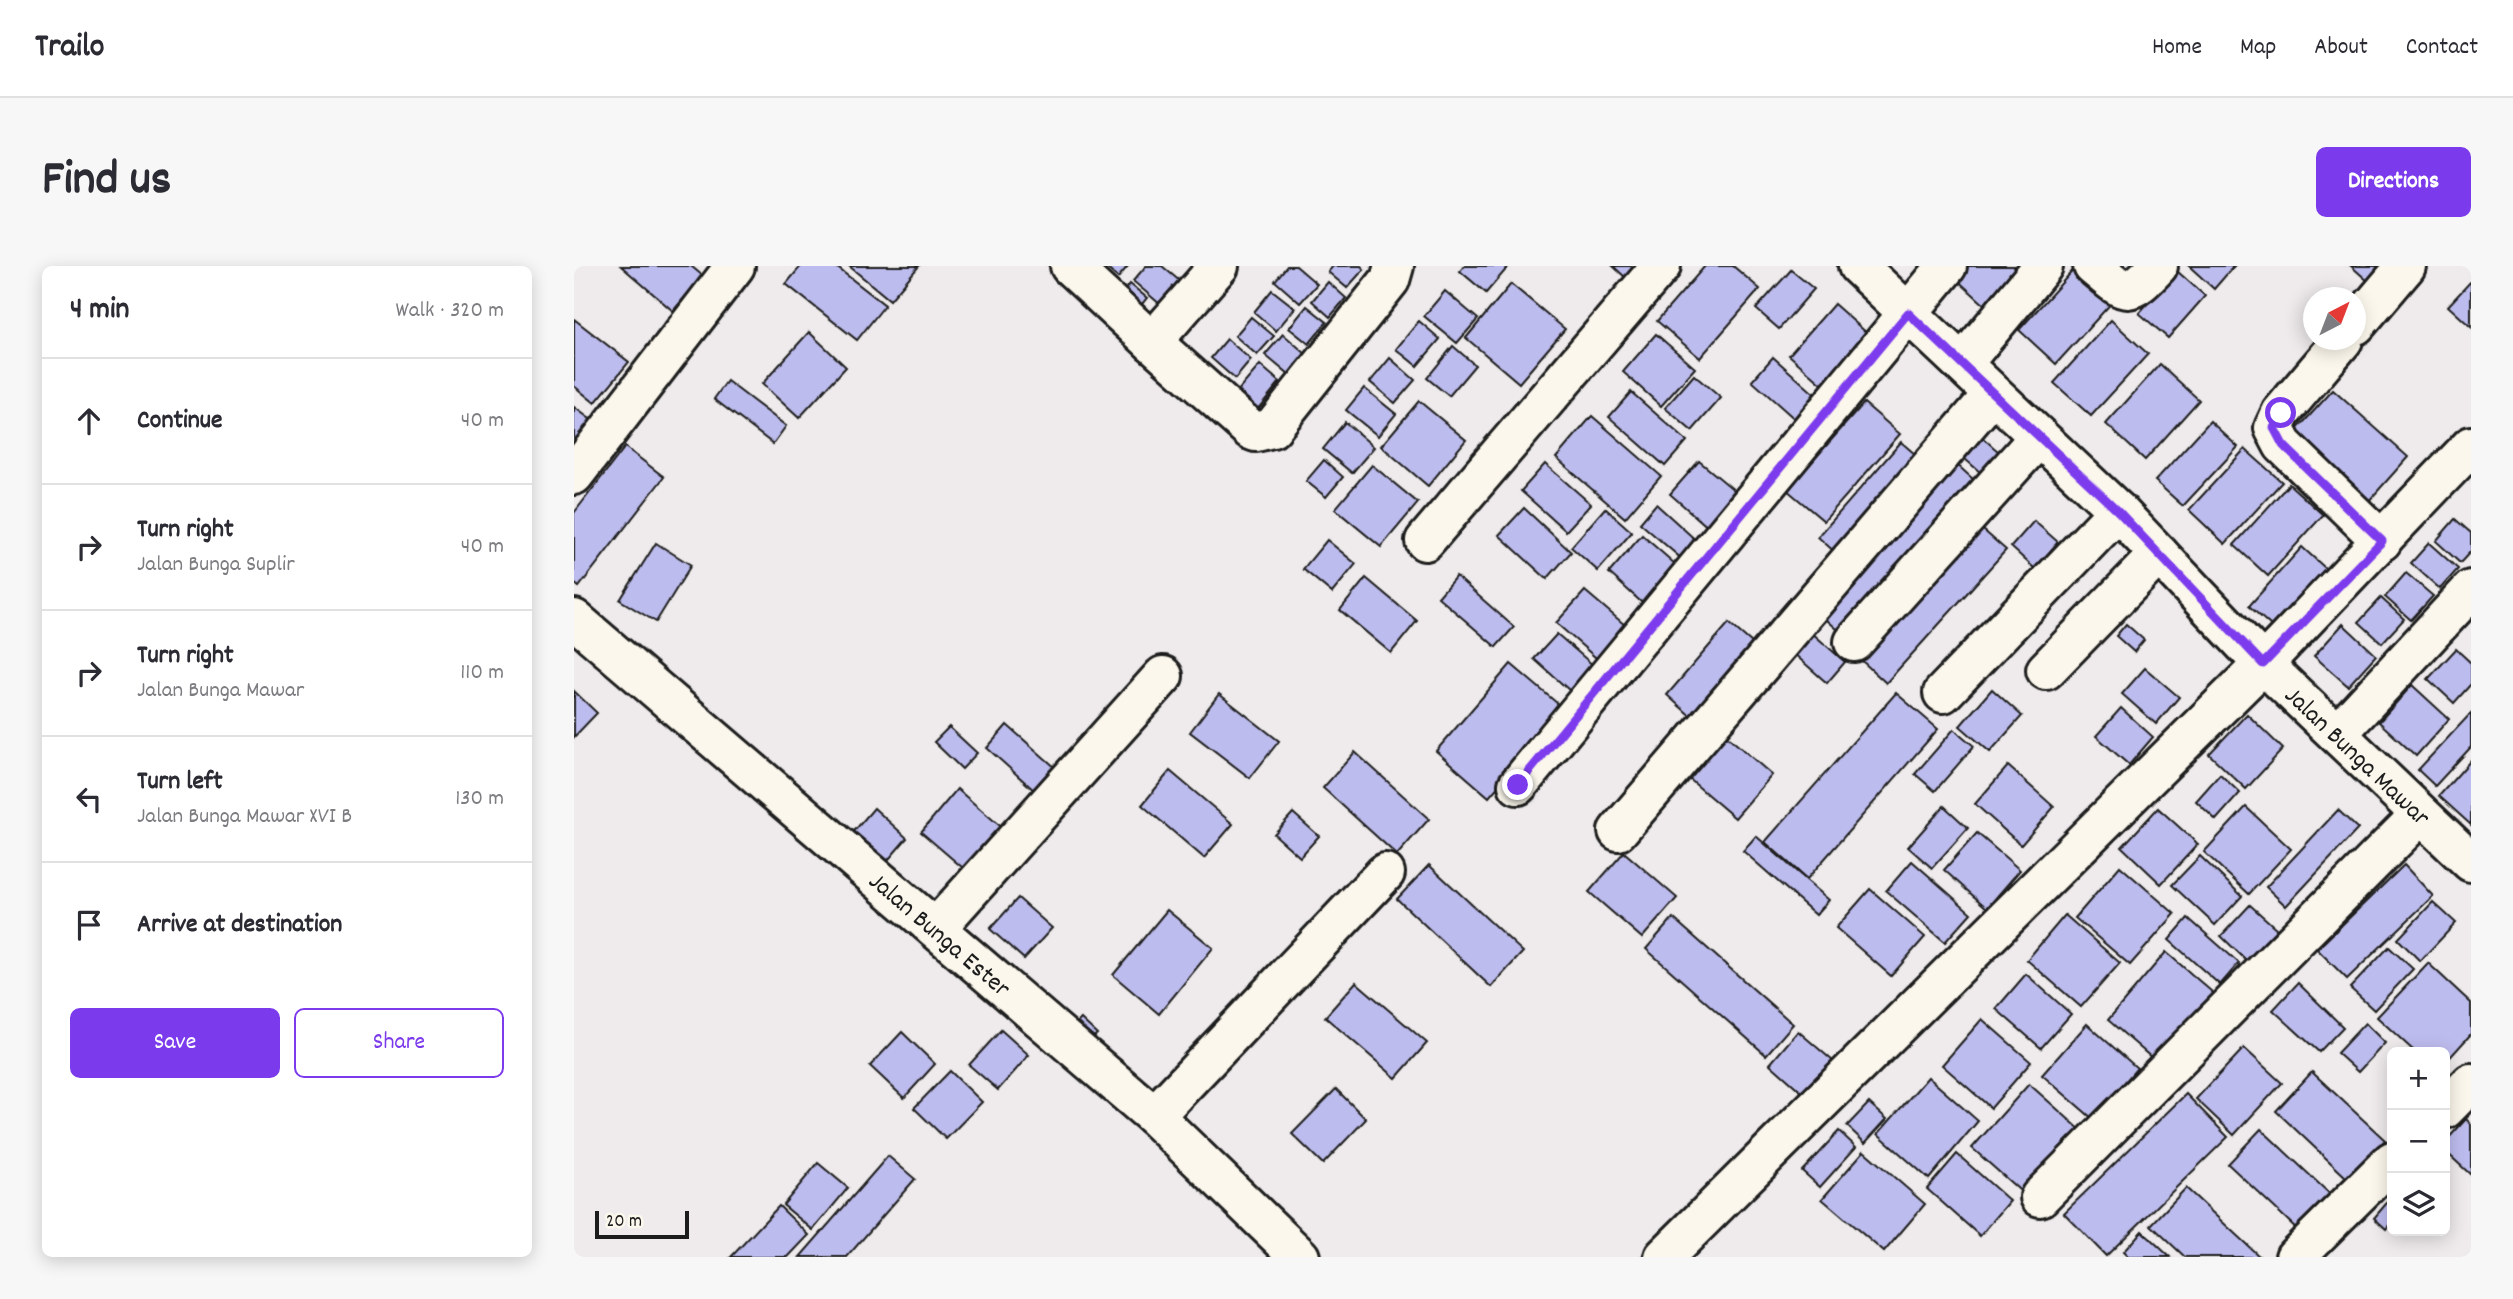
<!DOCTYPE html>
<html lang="en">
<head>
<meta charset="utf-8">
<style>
  :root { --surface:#fff; --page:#f7f7f7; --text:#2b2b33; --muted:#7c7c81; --line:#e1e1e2; --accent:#7c3aed }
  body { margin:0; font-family:Dekko,sans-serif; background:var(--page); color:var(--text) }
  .controls { position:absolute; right:21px; bottom:21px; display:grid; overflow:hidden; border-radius:10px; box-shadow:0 4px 18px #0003 }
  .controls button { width:63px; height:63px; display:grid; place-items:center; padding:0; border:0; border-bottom:2px solid var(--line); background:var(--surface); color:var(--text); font:35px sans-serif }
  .compass { position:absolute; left:1729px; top:21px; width:63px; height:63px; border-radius:50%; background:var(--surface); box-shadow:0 4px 18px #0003; rotate:42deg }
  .scale { position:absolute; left:21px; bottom:18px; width:94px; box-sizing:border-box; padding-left:7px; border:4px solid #1c1c1c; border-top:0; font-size:19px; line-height:24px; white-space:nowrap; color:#1c1c1c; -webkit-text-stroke:5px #fbf7ec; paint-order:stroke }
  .stop { position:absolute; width:21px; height:21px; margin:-16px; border:5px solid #7c3aed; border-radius:50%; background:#fff }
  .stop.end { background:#7c3aed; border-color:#fff; box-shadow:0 2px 7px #0008 }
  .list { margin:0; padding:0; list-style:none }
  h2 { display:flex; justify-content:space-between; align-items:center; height:91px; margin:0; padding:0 28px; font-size:30px }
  h2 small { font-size:23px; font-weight:400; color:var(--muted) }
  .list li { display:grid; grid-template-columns:46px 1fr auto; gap:21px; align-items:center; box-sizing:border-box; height:126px; padding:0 28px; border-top:2px solid var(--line) }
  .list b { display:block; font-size:26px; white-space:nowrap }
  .list p { margin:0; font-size:23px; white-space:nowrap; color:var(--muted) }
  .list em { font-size:23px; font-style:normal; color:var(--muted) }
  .actions { display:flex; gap:14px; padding:21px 28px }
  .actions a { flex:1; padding:16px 0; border:2px solid var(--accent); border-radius:10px; text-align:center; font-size:24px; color:var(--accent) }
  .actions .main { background:var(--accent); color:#fff }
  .icon { flex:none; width:38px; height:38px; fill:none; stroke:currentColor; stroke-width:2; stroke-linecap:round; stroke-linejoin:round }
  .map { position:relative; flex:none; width:1897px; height:991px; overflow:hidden; border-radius:10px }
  header { display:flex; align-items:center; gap:42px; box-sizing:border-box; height:98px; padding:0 35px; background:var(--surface); border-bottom:2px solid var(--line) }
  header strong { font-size:33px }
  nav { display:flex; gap:38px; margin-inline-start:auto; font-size:24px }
  .intro { display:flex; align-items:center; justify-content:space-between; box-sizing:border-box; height:168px; padding:0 42px }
  h1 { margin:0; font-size:49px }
  .button { padding:18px 32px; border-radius:10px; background:var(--accent); color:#fff; font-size:24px; font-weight:700 }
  main { display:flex; gap:42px; padding:0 42px }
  aside { flex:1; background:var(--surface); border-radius:10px; box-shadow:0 4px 18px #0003 }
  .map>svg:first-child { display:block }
  .building { fill:#bdbcee; stroke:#1c1c1c; stroke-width:2 }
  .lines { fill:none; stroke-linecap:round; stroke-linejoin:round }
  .minor-casing { stroke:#1c1c1c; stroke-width:44 }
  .minor { stroke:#fbf7ec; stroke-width:38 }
  .route { stroke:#7c3aed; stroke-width:9 }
  .labels { text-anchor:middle; stroke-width:5; stroke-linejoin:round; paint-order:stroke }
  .street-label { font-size:26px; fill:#1c1c1c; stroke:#fbf7ec }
</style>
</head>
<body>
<header>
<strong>Trailo</strong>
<nav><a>Home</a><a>Map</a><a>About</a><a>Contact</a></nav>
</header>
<div class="intro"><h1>Find us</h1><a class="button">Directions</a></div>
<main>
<aside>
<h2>4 min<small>Walk · 320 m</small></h2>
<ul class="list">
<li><svg class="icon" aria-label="ahead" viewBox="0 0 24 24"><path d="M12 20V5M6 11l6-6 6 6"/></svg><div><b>Continue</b></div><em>40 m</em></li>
<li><svg class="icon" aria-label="right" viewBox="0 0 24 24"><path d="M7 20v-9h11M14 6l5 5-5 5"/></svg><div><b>Turn right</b><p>Jalan Bunga Suplir</p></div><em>40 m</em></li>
<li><svg class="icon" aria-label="right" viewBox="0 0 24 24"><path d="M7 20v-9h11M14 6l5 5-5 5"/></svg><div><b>Turn right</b><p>Jalan Bunga Mawar</p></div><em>110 m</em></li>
<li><svg class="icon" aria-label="left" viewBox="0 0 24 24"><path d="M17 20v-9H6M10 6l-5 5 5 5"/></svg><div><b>Turn left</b><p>Jalan Bunga Mawar XVI B</p></div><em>130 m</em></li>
<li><svg class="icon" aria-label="arrive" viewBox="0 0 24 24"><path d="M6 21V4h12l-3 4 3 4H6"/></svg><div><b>Arrive at destination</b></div></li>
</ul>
<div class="actions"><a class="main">Save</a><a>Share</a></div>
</aside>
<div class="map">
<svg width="1897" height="991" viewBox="0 0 1897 991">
  <rect width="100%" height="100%" fill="#efebec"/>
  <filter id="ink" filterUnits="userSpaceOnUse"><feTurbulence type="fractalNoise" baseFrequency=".0143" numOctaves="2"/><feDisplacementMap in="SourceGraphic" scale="14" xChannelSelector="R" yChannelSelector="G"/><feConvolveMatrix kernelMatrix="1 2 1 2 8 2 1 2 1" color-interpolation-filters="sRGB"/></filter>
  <g filter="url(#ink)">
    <!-- building -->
    <g class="building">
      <path d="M47 0H117L129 10 99 45Z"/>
      <path d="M227 0H261L311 39 283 74 212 18Z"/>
      <path d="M275 0H345L316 34Z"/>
      <path d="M530 0H554L544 12Z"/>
      <path d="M572 0H588L614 22 594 45 559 15Z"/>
      <path d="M713 0H722L743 18 726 37 701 15Z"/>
      <path d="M759 0H787L790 3 773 22 754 6Z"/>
      <path d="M890 0H935L912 27 886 5Z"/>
      <path d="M1039 0H1064L1053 13Z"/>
      <path d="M1131 0H1159L1186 23 1126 92 1083 55Z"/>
      <path d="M1392 0H1448L1412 40 1381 12Z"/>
      <path d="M1503 0 1541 33 1482 98 1445 64Z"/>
      <path d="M1615 0H1660L1640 23Z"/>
      <path d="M1777 0H1809L1795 16Z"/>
      <path d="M1217 4 1240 23 1205 63 1182 43Z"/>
      <path d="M1603 5 1631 30 1594 72 1565 47Z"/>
      <path d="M1897 15V61L1874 40Z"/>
      <path d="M754 16 772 32 756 51 738 35Z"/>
      <path d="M556 18 573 32 564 43 547 29Z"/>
      <path d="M937 18 991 63 945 117 892 72Z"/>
      <path d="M698 24 721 42 702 65 680 46Z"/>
      <path d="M871 25 904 53 883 77 850 50Z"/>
      <path d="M1260 38 1302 75 1257 126 1215 89Z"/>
      <path d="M733 40 753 56 735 78 715 62Z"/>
      <path d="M677 51 700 70 683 89 661 70Z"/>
      <path d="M0 53 55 96 21 137 0 120Z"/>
      <path d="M1537 54 1574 88 1517 150 1480 117Z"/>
      <path d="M845 55 866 73 843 100 822 83Z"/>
      <path d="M235 66 272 101 225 152 188 118Z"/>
      <path d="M709 68 732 88 715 109 691 89Z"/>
      <path d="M1082 68 1121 102 1087 140 1049 106Z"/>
      <path d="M653 73 677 94 661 113 637 92Z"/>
      <path d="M879 80 901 99 875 130 853 112Z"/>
      <path d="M1199 91 1244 131 1223 155 1178 115Z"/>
      <path d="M816 92 841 114 821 137 796 116Z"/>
      <path d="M1586 98 1625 134 1571 194 1532 158Z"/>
      <path d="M686 99 706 116 683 144 662 127Z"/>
      <path d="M1120 109 1147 132 1118 165 1091 142Z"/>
      <path d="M153 115 212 160 199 178 140 133Z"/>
      <path d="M790 122 822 148 804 170 772 144Z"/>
      <path d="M1759 124 1834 191 1793 237 1718 169Z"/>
      <path d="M1057 126 1113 175 1091 200 1035 151Z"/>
      <path d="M845 135 892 174 854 220 807 180Z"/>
      <path d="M1290 137 1326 168 1250 255 1213 224Z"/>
      <path d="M0 141 20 156 0 183Z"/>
      <path d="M1018 150 1087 210 1051 252 982 192Z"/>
      <path d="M1636 155 1664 181 1609 240 1581 215Z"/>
      <path d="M771 156 800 181 778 207 749 183Z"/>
      <path d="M1402 166 1432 192 1414 213 1384 187Z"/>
      <path d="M1327 176 1356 201 1273 297 1244 271Z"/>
      <path d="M51 181 90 211 5 321 0 317V247Z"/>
      <path d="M1671 183 1708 216 1651 278 1615 244Z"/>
      <path d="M750 194 769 211 752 231 732 215Z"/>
      <path d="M1125 195 1166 229 1136 263 1096 228Z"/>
      <path d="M1380 196 1409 222 1273 372 1244 346Z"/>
      <path d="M971 198 1017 238 992 265 947 225Z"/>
      <path d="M798 199 844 237 807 281 761 243Z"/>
      <path d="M1715 218 1749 249 1694 310 1660 279Z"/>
      <path d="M1082 238 1125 277 1109 294 1066 257Z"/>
      <path d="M950 242 997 286 973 313 925 269Z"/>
      <path d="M1031 242 1058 266 1024 305 997 281Z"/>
      <path d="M1881 253 1897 267V285L1886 297 1862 275Z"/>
      <path d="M1460 255 1484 276 1461 303 1437 281Z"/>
      <path d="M1408 263 1432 284 1312 417 1288 395Z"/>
      <path d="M1068 269 1109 305 1076 344 1035 307Z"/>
      <path d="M753 274 782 298 758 327 729 303Z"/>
      <path d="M82 277 117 299 82 356 46 334Z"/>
      <path d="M1855 277 1884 303 1866 323 1837 297Z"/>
      <path d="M1728 281 1761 311 1708 370 1675 340Z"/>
      <path d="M1832 307 1859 330 1837 354 1811 331Z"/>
      <path d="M882 310 940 361 922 381 864 331Z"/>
      <path d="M792 312 843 355 817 387 766 344Z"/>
      <path d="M1011 325 1058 365 1029 398 982 357Z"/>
      <path d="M1807 332 1830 353 1808 377 1785 356Z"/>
      <path d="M1155 357 1193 390 1130 462 1093 429Z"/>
      <path d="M1552 358 1570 374 1560 386 1542 370Z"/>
      <path d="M1769 358 1802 389 1774 420 1740 390Z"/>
      <path d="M1237 366 1271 396 1253 417 1219 387Z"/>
      <path d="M983 368 1027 406 1004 432 960 393Z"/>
      <path d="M1882 383 1897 397V418L1880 437 1854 413Z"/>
      <path d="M937 398 990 443 915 531 862 485Z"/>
      <path d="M1571 402 1605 431 1582 458 1548 428Z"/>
      <path d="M1838 419 1875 453 1842 490 1805 456Z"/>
      <path d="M1418 423 1448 450 1416 486 1386 460Z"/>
      <path d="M0 425 23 447 0 471Z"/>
      <path d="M1322 427 1364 463 1233 613 1191 576Z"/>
      <path d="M645 428 705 475 676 512 616 466Z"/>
      <path d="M1547 442 1579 471 1555 499 1522 470Z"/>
      <path d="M1897 447V481L1861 520 1844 504Z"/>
      <path d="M1673 448 1709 483 1672 523 1635 488Z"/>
      <path d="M433 459 483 503 462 526 413 482Z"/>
      <path d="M375 461 403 487 388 503 360 476Z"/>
      <path d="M1380 463 1400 480 1361 525 1341 508Z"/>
      <path d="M1152 469 1198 509 1161 552 1114 512Z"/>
      <path d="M781 486 855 553 823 589 749 522Z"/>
      <path d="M1897 494V559L1865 530Z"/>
      <path d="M1434 500 1480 541 1447 579 1401 538Z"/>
      <path d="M596 505 659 558 630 592 568 539Z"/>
      <path d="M1646 508 1666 527 1642 554 1622 535Z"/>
      <path d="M383 523 432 565 396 608 347 566Z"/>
      <path d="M1370 540 1394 562 1358 602 1334 581Z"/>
      <path d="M1672 541 1717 583 1675 628 1630 586Z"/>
      <path d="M300 542 333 572 309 600 276 570Z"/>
      <path d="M1584 542 1624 578 1587 618 1548 581Z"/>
      <path d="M1764 544 1784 563 1712 640 1692 621Z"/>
      <path d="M719 547 745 570 726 591 700 568Z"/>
      <path d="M1403 567 1446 604 1413 642 1370 604Z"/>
      <path d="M1182 570 1255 634 1242 649 1169 585Z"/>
      <path d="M1050 586 1103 632 1068 672 1015 626Z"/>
      <path d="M1626 590 1668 630 1641 659 1598 619Z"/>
      <path d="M1338 595 1397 647 1371 676 1312 625Z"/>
      <path d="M855 599 949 686 917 721 823 633Z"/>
      <path d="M1830 599 1859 630 1773 713 1743 683Z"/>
      <path d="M1546 600 1601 648 1556 699 1501 652Z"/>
      <path d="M1296 623 1351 671 1317 710 1262 662Z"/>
      <path d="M444 632 478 662 450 693 416 663Z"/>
      <path d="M1859 636 1882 657 1846 695 1824 673Z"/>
      <path d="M1676 639 1703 663 1673 695 1647 670Z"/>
      <path d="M593 644 639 682 585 748 539 709Z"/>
      <path d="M1491 649 1546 697 1507 741 1453 694Z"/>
      <path d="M1099 652 1219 758 1192 789 1072 683Z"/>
      <path d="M1614 652 1665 697 1646 719 1595 674Z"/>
      <path d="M1815 681 1839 703 1800 744 1776 722Z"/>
      <path d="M1592 686 1645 732 1586 799 1534 754Z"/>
      <path d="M1854 697 1897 737V768L1871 797V786H1841L1803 751Z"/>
      <path d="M1452 708 1497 748 1467 782 1422 743Z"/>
      <path d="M782 716 853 777 822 812 751 751Z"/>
      <path d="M1724 717 1769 761 1745 786 1699 744Z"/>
      <path d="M507 753 523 768 514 777 498 762Z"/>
      <path d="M1408 753 1457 796 1417 842 1368 799Z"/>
      <path d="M1791 757 1811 777 1784 806 1763 787Z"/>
      <path d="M1513 758 1563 802 1519 853 1468 809Z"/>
      <path d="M427 764 455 789 424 824 395 799Z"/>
      <path d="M1224 765 1259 795 1230 828 1196 798Z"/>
      <path d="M328 766 361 798 330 832 296 800Z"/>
      <path d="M1670 782 1708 817 1660 869 1622 833Z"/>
      <path d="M376 805 408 836 372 873 340 842Z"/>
      <path d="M1738 806 1811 874 1774 913 1702 845Z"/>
      <path d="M1354 811 1404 855 1355 913 1304 868Z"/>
      <path d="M1455 818 1508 865 1452 930 1398 882Z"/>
      <path d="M762 823 792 853 749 898 718 868Z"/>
      <path d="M1612 828 1654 871 1532 990 1490 947Z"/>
      <path d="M1295 837 1313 853 1291 877 1273 860Z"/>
      <path d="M1892 853 1897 858V909L1871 885V876Z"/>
      <path d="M1687 863 1759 931 1726 966 1654 898Z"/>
      <path d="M1265 865 1282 881 1246 921 1228 905Z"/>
      <path d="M1290 885 1351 938 1310 986 1248 933Z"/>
      <path d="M1383 888 1436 935 1406 970 1353 923Z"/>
      <path d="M314 890 341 913 273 991H226Z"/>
      <path d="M244 897 274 922 239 964 209 939Z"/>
      <path d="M1612 922 1686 991H1611L1577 959Z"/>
      <path d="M1817 932 1818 956 1812 963 1800 952Z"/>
      <path d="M205 940 235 969 214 991H157Z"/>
      <path d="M1568 965 1596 991H1554L1549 986Z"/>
    </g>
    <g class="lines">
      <!-- minor casing -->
      <g class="minor-casing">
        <g id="minor">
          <path d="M496 0 578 76"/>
          <path d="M645 0 578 76 677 164 682 166 698 162 816 14 820 0"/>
          <path id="s1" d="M1284 0 1544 245 1689 398 1897 596"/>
          <path d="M1519 0C1552 28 1553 33 1584 0"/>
          <path d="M1782 59 1832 0"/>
          <path d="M1769 74 1707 147 1700 162 1709 179 1808 275"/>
          <path d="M1389 97 1469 0"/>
          <path d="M0 209 161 0"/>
          <path d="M851 275 1087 0"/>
          <path id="s2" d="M0 353 580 850 726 991"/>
          <path d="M1280 376 1465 171"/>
          <path d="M1472 404 1585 288"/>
          <path d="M1369 427 1544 245"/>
          <path d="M1763 468 1897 324"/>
          <path d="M944 519 1373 0"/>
          <path d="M1044 565 1419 128"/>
          <path d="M362 662 589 410"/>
          <path d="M1871 843 1897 817"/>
          <path d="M580 850 811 607"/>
          <path d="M1466 931 1846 549"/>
          <path d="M1090 991 1689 398 1897 180"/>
          <path d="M1721 991 1818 895"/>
        </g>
      </g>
      <!-- minor -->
      <use href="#minor" class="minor"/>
    </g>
  </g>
  <g class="lines" filter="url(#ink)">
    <!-- route -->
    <path class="route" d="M944 519 1334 47 1544 245 1689 398 1808 275 1709 179 1700 162 1707 147"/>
  </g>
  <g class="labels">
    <!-- street labels -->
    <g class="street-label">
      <text dy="9" stroke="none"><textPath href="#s1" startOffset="700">Jalan Bunga Mawar</textPath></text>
      <text dy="9" stroke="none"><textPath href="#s2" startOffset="483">Jalan Bunga Ester</textPath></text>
    </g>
  </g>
</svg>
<div class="controls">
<button>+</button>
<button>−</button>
<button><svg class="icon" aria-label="layers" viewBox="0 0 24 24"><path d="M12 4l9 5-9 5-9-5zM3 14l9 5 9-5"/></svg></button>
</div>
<svg class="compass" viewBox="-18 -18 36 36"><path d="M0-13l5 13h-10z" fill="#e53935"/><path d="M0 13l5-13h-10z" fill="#7c7c81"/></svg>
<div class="scale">20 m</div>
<div class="stop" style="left:1707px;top:147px"></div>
<div class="stop end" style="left:944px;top:519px"></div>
</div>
</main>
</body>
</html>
